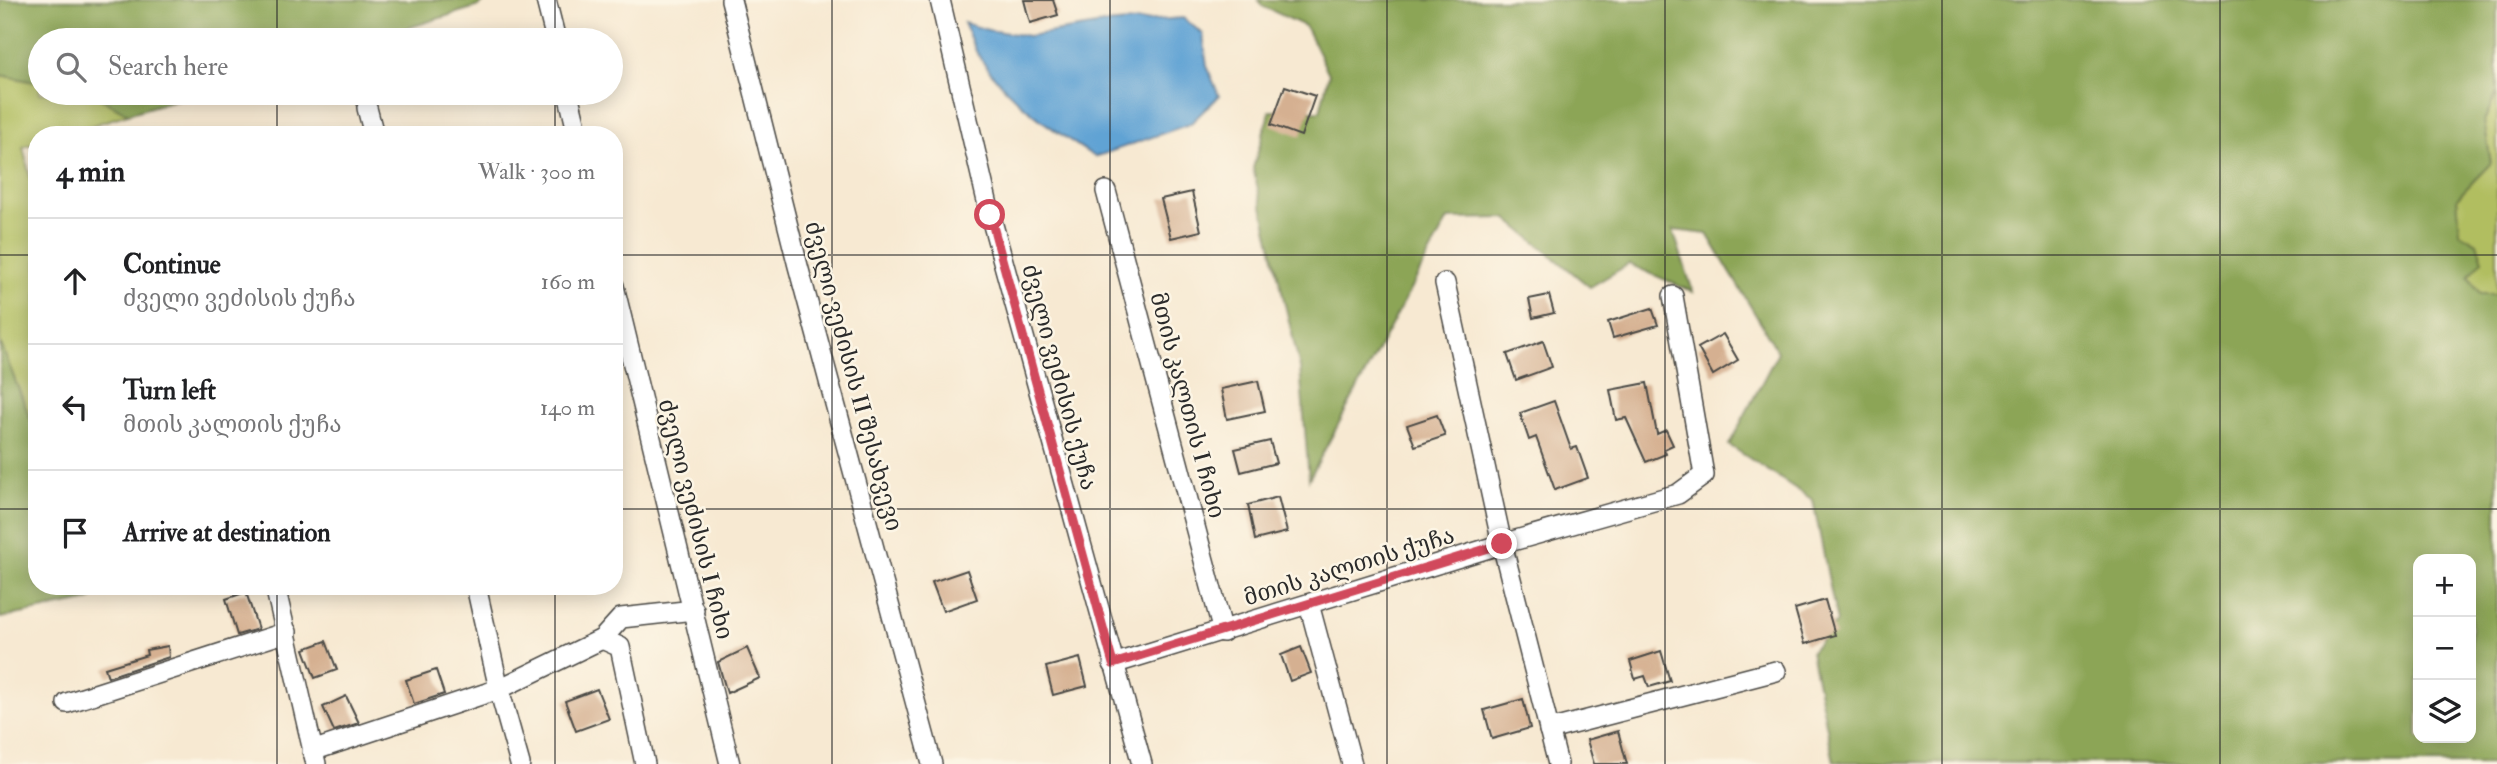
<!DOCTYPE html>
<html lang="en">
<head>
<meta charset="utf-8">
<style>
  :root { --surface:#fff; --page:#f2f2f2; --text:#202124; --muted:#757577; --line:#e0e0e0 }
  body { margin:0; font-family:"IM FELL Double Pica","Noto Serif Georgian",serif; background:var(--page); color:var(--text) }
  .controls { position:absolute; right:21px; bottom:21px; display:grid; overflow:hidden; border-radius:14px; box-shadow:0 4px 18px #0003 }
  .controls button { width:63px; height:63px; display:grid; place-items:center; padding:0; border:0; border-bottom:2px solid var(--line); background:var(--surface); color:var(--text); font:35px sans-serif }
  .stop { position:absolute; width:21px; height:21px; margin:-16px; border:5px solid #d1495b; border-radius:50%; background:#fff }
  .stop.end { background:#d1495b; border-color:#fff; box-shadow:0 2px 7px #0008 }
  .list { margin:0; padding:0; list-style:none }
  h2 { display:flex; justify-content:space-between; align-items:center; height:91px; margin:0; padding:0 28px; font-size:30px }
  h2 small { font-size:23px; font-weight:400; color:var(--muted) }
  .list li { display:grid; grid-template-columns:46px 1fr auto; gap:21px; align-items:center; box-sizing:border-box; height:126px; padding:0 28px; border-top:2px solid var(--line) }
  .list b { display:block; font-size:26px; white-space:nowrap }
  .list p { margin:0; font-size:23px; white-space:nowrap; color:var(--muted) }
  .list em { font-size:23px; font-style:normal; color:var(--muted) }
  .icon { flex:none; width:38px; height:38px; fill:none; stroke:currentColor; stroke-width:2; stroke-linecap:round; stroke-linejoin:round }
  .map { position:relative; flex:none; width:2497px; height:764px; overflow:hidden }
  .search { position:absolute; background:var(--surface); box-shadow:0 4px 18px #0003; left:28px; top:28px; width:595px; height:77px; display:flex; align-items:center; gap:18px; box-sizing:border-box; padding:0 24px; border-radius:38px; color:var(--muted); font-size:26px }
  .panel { position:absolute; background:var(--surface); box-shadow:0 4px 18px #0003; left:28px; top:126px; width:595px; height:469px; border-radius:28px }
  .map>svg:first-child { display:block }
  .green { fill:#b1be60; stroke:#6e7446; stroke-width:2 }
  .forest { fill:#8ca556; stroke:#5c6840; stroke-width:2; fill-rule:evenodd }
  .water { fill:#60a3d4; stroke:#466780; stroke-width:2 }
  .building { fill:#d5b091 }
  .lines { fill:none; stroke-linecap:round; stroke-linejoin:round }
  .minor-casing { stroke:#4a4844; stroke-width:22 }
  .minor { stroke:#fff; stroke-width:19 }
  .route { stroke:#d1495b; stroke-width:9 }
  .grid { fill:none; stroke:#2b2b2b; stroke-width:2; stroke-opacity:0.55 }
  .labels { text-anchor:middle; stroke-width:5; stroke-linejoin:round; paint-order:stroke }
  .street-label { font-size:23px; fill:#2b2b2b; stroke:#fcf5e5 }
</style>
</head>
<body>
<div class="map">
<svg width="2497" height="764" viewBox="0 0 2497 764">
  <rect width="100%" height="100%" fill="#fcf5e5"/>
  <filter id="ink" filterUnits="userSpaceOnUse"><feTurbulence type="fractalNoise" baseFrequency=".0143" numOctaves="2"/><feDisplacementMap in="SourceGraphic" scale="14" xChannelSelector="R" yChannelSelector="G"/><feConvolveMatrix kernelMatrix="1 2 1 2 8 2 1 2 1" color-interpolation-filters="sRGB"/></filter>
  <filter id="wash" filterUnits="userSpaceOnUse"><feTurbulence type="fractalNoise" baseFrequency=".00686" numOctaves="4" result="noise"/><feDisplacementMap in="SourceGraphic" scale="28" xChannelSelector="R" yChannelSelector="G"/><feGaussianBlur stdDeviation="1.57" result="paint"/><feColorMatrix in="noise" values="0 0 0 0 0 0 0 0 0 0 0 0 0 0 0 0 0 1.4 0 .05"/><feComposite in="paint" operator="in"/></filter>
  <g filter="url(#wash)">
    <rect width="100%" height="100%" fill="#f7e9d2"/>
    <!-- green -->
    <g class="green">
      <path d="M0 75 40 83V93H91L128 114 62 135H37V143L23 147 37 207V426L30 418 0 342Z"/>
      <path d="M2497 93V294L2480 295 2469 275 2477 243 2460 233 2457 198 2491 163 2484 121Z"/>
    </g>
    <!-- forest -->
    <g class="forest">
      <path d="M0 0H486L479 6 369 40H40V83L0 75Z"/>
      <path d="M1258 0H2497V93L2484 121 2491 163 2457 198 2460 233 2477 243 2483 260 2469 276 2480 294H2497V764L1834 762 1811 651 1837 622 1813 500 1729 445 1778 352 1707 234 1673 230 1693 292 1629 264 1590 287 1506 218 1448 219 1309 479 1300 368 1253 168 1270 111H1320L1329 74 1305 26 1262 6ZM2418 559H2471V738H2418Z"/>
      <path d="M91 93H198L128 114Z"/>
      <path d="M0 342 30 418 37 426V586H105L90 600 0 618Z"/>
    </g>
    <!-- water -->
    <path class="water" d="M1183 18 1203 34 1207 66 1219 96 1190 124 1095 157C1053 130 1008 100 980 58 973 48 969 34 964 23L988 30 1029 36 1103 24Z"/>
    <g id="blocks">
      <!-- building -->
      <g class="building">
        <path d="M1024 0H1053L1058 15 1030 23Z"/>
        <path d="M1285 86 1315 96 1301 136 1271 125Z"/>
        <path d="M1192 192 1201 231 1171 238 1161 199Z"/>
        <path d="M1549 295 1554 313 1533 318 1529 299Z"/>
        <path d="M1652 308 1658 325 1613 338 1608 322Z"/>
        <path d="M1723 334 1738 360 1713 375 1698 348Z"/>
        <path d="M1543 341 1552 367 1516 380 1507 354Z"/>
        <path d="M1258 381 1265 411 1227 419 1221 389Z"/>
        <path d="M1647 383 1657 434 1666 430 1673 445 1664 449 1666 454 1646 462 1626 418 1616 420 1610 390Z"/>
        <path d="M1554 401 1571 449 1577 447 1588 478 1555 490 1536 437 1529 440 1520 413Z"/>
        <path d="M1437 415 1445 436 1415 446 1407 425Z"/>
        <path d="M1270 441 1276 463 1241 472 1235 449Z"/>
        <path d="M1278 497 1287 532 1255 540 1248 505Z"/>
        <path d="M967 570 977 599 943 611 932 582Z"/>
        <path d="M246 592 258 629 237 635 226 599Z"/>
        <path d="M1825 600 1835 635 1805 644 1795 609Z"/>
        <path d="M326 641 337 670 315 678 304 649Z"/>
        <path d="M168 646 169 657 108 677 105 668 147 655 146 650Z"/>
        <path d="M1301 647 1311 673 1290 681 1281 655Z"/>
        <path d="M747 648 760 678 727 693 718 662Z"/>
        <path d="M1661 651 1670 681 1649 687 1645 676 1635 679 1630 661Z"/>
        <path d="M1080 658 1087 686 1053 695 1046 667Z"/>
        <path d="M436 670 444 694 414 704 406 680Z"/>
        <path d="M597 689 609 719 576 731 565 701Z"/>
        <path d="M346 696 359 723 334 731 323 707Z"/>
        <path d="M1523 699 1530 728 1492 739 1484 710Z"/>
        <path d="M1618 731 1627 764H1594L1587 740Z"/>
      </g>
    </g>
  </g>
  <g filter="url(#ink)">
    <use href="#blocks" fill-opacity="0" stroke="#4a4844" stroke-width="2"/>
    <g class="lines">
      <!-- minor casing -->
      <g class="minor-casing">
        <g id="minor">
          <path d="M546 0 556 40"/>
          <path d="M731 0 798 266 932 764"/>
          <path d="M940 0 990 214 1142 764"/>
          <path d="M568 93 578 135"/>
          <path d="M367 108 374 135"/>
          <path d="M1106 191 1223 632"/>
          <path d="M1445 283 1502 544 1558 764"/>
          <path d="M614 286 730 764"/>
          <path d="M275 586 316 764"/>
          <path d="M476 586 499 689 520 764"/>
          <path d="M1309 604 1352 764"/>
          <path d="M602 639 620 647 645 764"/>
          <path d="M1113 664 1502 544 1678 494 1704 475 1673 296"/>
          <path d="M67 703 287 632"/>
          <path d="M1549 730 1776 671"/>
          <path d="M312 751 499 689 602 639 621 618 694 610"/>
        </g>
      </g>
      <!-- minor -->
      <use href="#minor" class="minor"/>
    </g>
  </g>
  <g class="lines" filter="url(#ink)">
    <!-- route -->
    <path class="route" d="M990 215 1113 664 1502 544"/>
  </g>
  <!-- grid -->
  <path class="grid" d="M277 0V40M555 0V40M832 0V764M1110 0V764M1387 0V764M1665 0V764M1942 0V764M2220 0V764M277 93V135M555 93V135M0 255H37M614 255H2497M0 509H37M614 509H2497M277 586V764M555 586V764"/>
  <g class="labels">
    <!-- street labels -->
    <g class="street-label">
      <text transform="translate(854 376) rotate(75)" y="8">ძველი ვეძისის II შესახვევი</text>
      <text transform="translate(1060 377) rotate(75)" y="8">ძველი ვეძისის ქუჩა</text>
      <text transform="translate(1188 405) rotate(75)" y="8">მთის კალთის I ჩიხი</text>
      <text transform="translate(696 519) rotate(76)" y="8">ძველი ვეძისის I ჩიხი</text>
      <text transform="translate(1349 566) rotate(-17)" y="8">მთის კალთის ქუჩა</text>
    </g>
  </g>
</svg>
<div class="controls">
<button>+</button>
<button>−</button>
<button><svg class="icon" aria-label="layers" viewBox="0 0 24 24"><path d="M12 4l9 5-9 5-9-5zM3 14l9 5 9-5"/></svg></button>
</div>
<div class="stop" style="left:990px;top:215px"></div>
<div class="stop end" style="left:1502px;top:544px"></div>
<div class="search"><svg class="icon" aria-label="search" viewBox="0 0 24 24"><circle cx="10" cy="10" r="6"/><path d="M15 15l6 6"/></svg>Search here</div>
<section class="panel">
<h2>4 min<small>Walk · 300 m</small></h2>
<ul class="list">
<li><svg class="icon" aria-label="ahead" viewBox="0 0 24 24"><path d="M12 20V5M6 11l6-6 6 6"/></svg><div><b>Continue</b><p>ძველი ვეძისის ქუჩა</p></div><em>160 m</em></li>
<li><svg class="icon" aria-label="left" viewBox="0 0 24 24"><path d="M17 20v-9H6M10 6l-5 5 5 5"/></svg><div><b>Turn left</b><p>მთის კალთის ქუჩა</p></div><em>140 m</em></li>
<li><svg class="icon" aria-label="arrive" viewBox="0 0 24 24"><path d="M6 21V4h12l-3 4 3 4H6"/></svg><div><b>Arrive at destination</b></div></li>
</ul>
</section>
</div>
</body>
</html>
